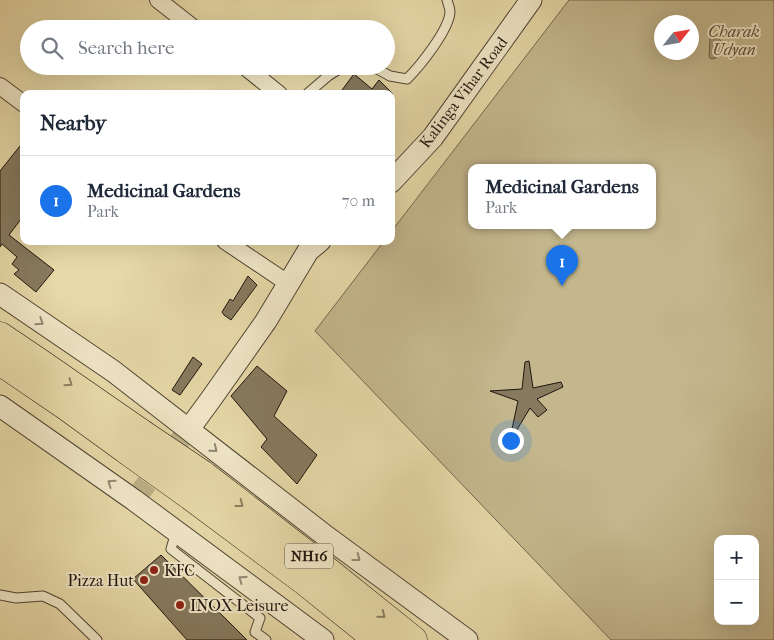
<!DOCTYPE html>
<html lang="en">
<head>
<meta charset="utf-8">
<style>
  :root { --surface:#fff; --page:#f2f2f3; --text:#1f2937; --muted:#747a83; --line:#e0e1e3; --accent:#1a73e8 }
  body { margin:0; font-family:"IM FELL French Canon",serif; background:var(--page); color:var(--text) }
  .controls { position:absolute; right:15px; bottom:15px; display:grid; overflow:hidden; border-radius:10px; box-shadow:0 5px 20px #0002 }
  .controls button { width:45px; height:45px; display:grid; place-items:center; padding:0; border:0; border-bottom:1px solid var(--line); background:var(--surface); color:var(--text); font:25px sans-serif }
  .compass { position:absolute; left:654px; top:15px; width:45px; height:45px; border-radius:50%; background:var(--surface); box-shadow:0 5px 20px #0002; rotate:59deg }
  .you { position:absolute; left:510px; top:440px; width:18px; height:18px; margin:-12px; border:4px solid #fff; border-radius:50%; background:#1a73e8; box-shadow:0 0 0 8px #1a73e833 }
  .badge { display:grid; place-items:center; width:32px; height:32px; border-radius:50%; background:var(--accent); color:#fff; font-size:16px; font-weight:700 }
  .pin { position:absolute; translate:-50% -41px; filter:drop-shadow(0 1px 2px #0008) }
  .pin::after { content:''; position:absolute; top:26px; width:18px; height:15px; background:inherit; clip-path:polygon(0 0,100% 0,50% 100%) }
  .popup { position:absolute; left:468px; top:164px; width:188px; height:65px; box-sizing:border-box; display:grid; place-content:center; border-radius:10px; background:var(--surface); filter:drop-shadow(0 1px 4px #0005); font-size:16px; white-space:nowrap; color:var(--muted) }
  .popup b { font-size:19px; color:var(--text) }
  .popup::after { content:''; position:absolute; left:50%; top:100%; margin-left:-10px; border:10px solid transparent; border-top-color:var(--surface) }
  .list { margin:0; padding:0; list-style:none }
  h2 { display:flex; justify-content:space-between; align-items:center; height:65px; margin:0; padding:0 20px; font-size:21px }
  h2 small { font-size:16px; font-weight:400; color:var(--muted) }
  .list li { display:grid; grid-template-columns:32px 1fr auto; gap:15px; align-items:center; box-sizing:border-box; height:90px; padding:0 20px; border-top:1px solid var(--line) }
  .list b { display:block; font-size:19px; white-space:nowrap }
  .list p { margin:0; font-size:16px; white-space:nowrap; color:var(--muted) }
  .list em { font-size:16px; font-style:normal; color:var(--muted) }
  .icon { flex:none; width:28px; height:28px; fill:none; stroke:currentColor; stroke-width:2; stroke-linecap:round; stroke-linejoin:round }
  .map { position:relative; flex:none; width:774px; height:640px; overflow:hidden }
  .search { position:absolute; background:var(--surface); box-shadow:0 5px 20px #0002; left:20px; top:20px; width:375px; height:55px; display:flex; align-items:center; gap:12px; box-sizing:border-box; padding:0 18px; border-radius:28px; color:var(--muted); font-size:19px }
  .panel { position:absolute; background:var(--surface); box-shadow:0 5px 20px #0002; left:20px; top:90px; width:375px; height:155px; border-radius:10px }
  .map>svg:first-child { display:block }
  .green { fill:#c4b78d; stroke:#72664e; fill-rule:evenodd }
  .water { fill:#a29573; stroke:#6e614b }
  .building { fill:#867a5e; stroke:#1f140e }
  .lines { fill:none; stroke-linecap:round; stroke-linejoin:round }
  .tertiary-tunnel { stroke:#beb188; stroke-width:21; stroke-dasharray:21 11; stroke-linecap:butt }
  .service-casing { stroke:#514534; stroke-width:11 }
  .minor-casing { stroke:#514534; stroke-width:18 }
  .tertiary-casing { stroke:#514534; stroke-width:23 }
  .trunk-casing { stroke:#1f140e; stroke-width:29 }
  .service { stroke:#efe6c6; stroke-width:9 }
  .minor { stroke:#efe6c6; stroke-width:16 }
  .tertiary { stroke:#efe6c6; stroke-width:21 }
  .trunk { stroke:#e6d8a7; stroke-width:28 }
  .trunk-bridge-casing { stroke:#1f140e; stroke-width:29; stroke-linecap:butt }
  .trunk-bridge { stroke:#e6d8a7; stroke-width:28 }
  .oneway { stroke:#918873 }
  .oneway2 { stroke:#8c8062 }
  .poi-dot { fill:#8f2418; stroke:#efe6c6; stroke-width:2 }
  .labels { text-anchor:middle; stroke-width:4; stroke-linejoin:round; paint-order:stroke }
  .shield { fill:#efe6c6; stroke:#5d5345; stroke-width:1 }
  .shield-label { font-size:15px; font-weight:bold; fill:#1f140e }
  .park-label { font-size:16px; font-style:italic; fill:#594d3a; stroke:#efe6c6 }
  .street-label { font-size:16px; fill:#1f140e; stroke:#efe6c6 }
  .poi-label { font-size:16px; fill:#1f140e; stroke:#efe6c6; text-anchor:start }
</style>
</head>
<body>
<div class="map">
<svg width="774" height="640" viewBox="0 0 774 640">
  <rect width="100%" height="100%" fill="#e6d8a7"/>
  <filter id="stains"><feTurbulence type="fractalNoise" baseFrequency=".004" numOctaves="4"/><feColorMatrix values="0 0 0 0 .2 0 0 0 0 .09 0 0 0 0 .02 0 0 0 .5 -.17"/></filter>
  <radialGradient id="worn" r=".72"><stop offset=".6" stop-color="#630" stop-opacity="0"/><stop offset="1" stop-color="#630" stop-opacity=".3"/></radialGradient>
  <!-- green -->
  <path class="green" d="M569 0H774V640H611L315 331 384 241H391V232ZM662 22H692V52H662ZM472 167H652V225H472ZM718 539H755V621H718Z"/>
  <!-- water -->
  <path class="water" d="M717 36 721 41V47L716 58 711 59 709 57 710 38 715 39V37Z"/>
  <!-- building -->
  <g class="building">
    <path d="M354 74 372 89 379 80 393 94H339Z"/>
    <path d="M24 141V215L9 235 54 270 36 292 14 274 19 270 12 264 17 257 2 244 0 247V171Z"/>
    <path d="M248 276 257 285 231 320 224 315 222 312 230 299 233 301Z"/>
    <path d="M193 357 202 364 180 395 172 390Z"/>
    <path d="M529 361 533 388 561 382 563 387 537 399 547 410 538 417 530 408 512 438H510L518 401 490 391 522 389 525 362Z"/>
    <path d="M257 366 287 391 274 416 317 455 297 484 261 447 267 439 231 396Z"/>
    <path d="M161 555 233 626 247 640H187L133 579Z"/>
  </g>
  <g class="lines">
    <!-- tertiary-tunnel -->
    <path class="tertiary-tunnel" d="M134 500 189 429"/>
    <!-- service casing -->
    <g class="service-casing">
      <g id="service">
        <path d="M372 66 390 76 407 79C420 66 449 30 450 12 450 8 448 4 447 0"/>
        <path d="M307 94 328 76 344 66"/>
        <path d="M176 532 171 549 260 618 255 632 266 640"/>
        <path d="M0 595 16 598 43 596 60 604 97 640"/>
      </g>
    </g>
    <!-- minor casing -->
    <g class="minor-casing">
      <g id="minor">
        <path d="M158 0 195 29"/>
        <path d="M244 66 279 94"/>
        <path d="M0 86 24 104"/>
        <path d="M225 241 289 284"/>
      </g>
    </g>
    <!-- tertiary casing -->
    <g class="tertiary-casing">
      <g id="tertiary">
        <path d="M391 182 433 137 531 0"/>
        <path d="M0 294 113 371 327 537 467 640"/>
        <path d="M0 406 134 500 323 640"/>
        <path d="M189 429 211 399 266 321 308 251 320 241"/>
      </g>
    </g>
    <!-- trunk casing -->
    <g class="trunk-casing">
      <g id="trunk">
        <path d="M0 336 40 363 141 433"/>
        <path d="M0 361 66 406 128 451"/>
        <path d="M202 474 321 566 413 640"/>
        <path d="M188 494 306 582 378 640"/>
      </g>
    </g>
    <!-- service -->
    <use href="#service" class="service"/>
    <!-- minor -->
    <use href="#minor" class="minor"/>
    <!-- tertiary -->
    <use href="#tertiary" class="tertiary"/>
    <!-- trunk -->
    <use href="#trunk" class="trunk"/>
    <!-- trunk-bridge casing -->
    <g class="trunk-bridge-casing">
      <g id="trunk-bridge">
        <path d="M141 433 202 474"/>
        <path d="M128 451 188 494"/>
      </g>
    </g>
    <!-- trunk-bridge -->
    <use href="#trunk-bridge" class="trunk-bridge"/>
  </g>
  <!-- one-way arrows -->
  <defs><path id="oneway-chevron" d="M-2-3.5L2.5 0L-2 3.5" fill="none" stroke-width="1.6" stroke-linecap="round" stroke-linejoin="round" transform="scale(1.25)"/></defs>
  <g class="oneway">
    <use href="#oneway-chevron" transform="translate(40 322) rotate(34)"/>
    <use href="#oneway-chevron" transform="translate(214 449) rotate(39)"/>
    <use href="#oneway-chevron" transform="translate(111 483) rotate(-145)"/>
    <use href="#oneway-chevron" transform="translate(357 558) rotate(37)"/>
    <use href="#oneway-chevron" transform="translate(242 579) rotate(-144)"/>
  </g>
  <g class="oneway2">
    <use href="#oneway-chevron" transform="translate(69 383) rotate(35)"/>
    <use href="#oneway-chevron" transform="translate(240 504) rotate(37)"/>
    <use href="#oneway-chevron" transform="translate(382 615) rotate(39)"/>
  </g>
  <!-- markers -->
  <g class="poi-dot">
    <circle cx="154" cy="570" r="5"/>
    <circle cx="144" cy="580" r="5"/>
    <circle cx="180" cy="605" r="5"/>
  </g>
  <g class="labels">
    <!-- shield labels -->
    <rect class="shield" x="285" y="543.5" width="48" height="25" rx="4"/>
    <g class="shield-label">
      <text x="309" y="561">NH16</text>
    </g>
    <!-- park labels -->
    <g class="park-label">
      <text x="734" y="37">Charak<tspan x="734" dy="18">Udyan</tspan></text>
    </g>
    <!-- street labels -->
    <g class="street-label">
      <text transform="translate(463 92) rotate(-53)" y="6">Kalinga Vihar Road</text>
    </g>
    <!-- poi labels -->
    <g class="poi-label">
      <text x="164" y="576">KFC</text>
      <text x="134" y="586" text-anchor="end">Pizza Hut</text>
      <text x="190" y="611">INOX Leisure</text>
    </g>
  </g>
  <rect width="100%" height="100%" filter="url(#stains)"/>
  <rect width="100%" height="100%" fill="url(#worn)"/>
</svg>
<div class="controls">
<button>+</button>
<button>−</button>
</div>
<svg class="compass" viewBox="-18 -18 36 36"><path d="M0-13l5 13h-10z" fill="#e53935"/><path d="M0 13l5-13h-10z" fill="#747a83"/></svg>
<div class="you"></div>
<div class="pin badge" style="left:562px;top:286px">1</div>
<div class="popup"><b>Medicinal Gardens</b>Park</div>
<div class="search"><svg class="icon" aria-label="search" viewBox="0 0 24 24"><circle cx="10" cy="10" r="6"/><path d="M15 15l6 6"/></svg>Search here</div>
<section class="panel">
<h2>Nearby<small></small></h2>
<ul class="list">
<li><span class="badge">1</span><div><b>Medicinal Gardens</b><p>Park</p></div><em>70 m</em></li>
</ul>
</section>
</div>
</body>
</html>
